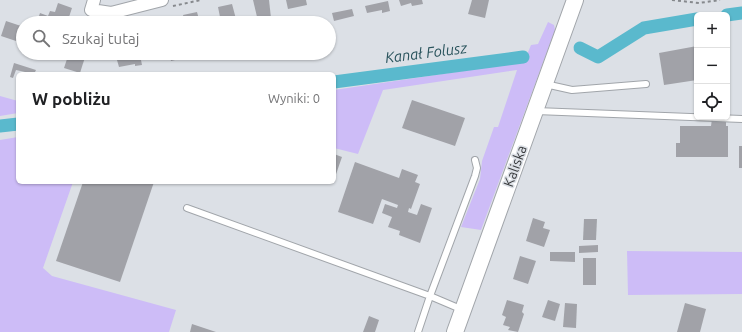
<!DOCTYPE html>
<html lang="pl">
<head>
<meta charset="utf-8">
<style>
  :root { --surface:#fff; --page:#f6f6f6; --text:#202124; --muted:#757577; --line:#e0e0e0 }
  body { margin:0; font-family:Ubuntu,sans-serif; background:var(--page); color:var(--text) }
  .controls { position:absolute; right:12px; top:12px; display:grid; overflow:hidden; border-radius:6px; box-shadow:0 1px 3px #0004 }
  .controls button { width:36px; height:36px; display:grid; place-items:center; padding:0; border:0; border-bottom:1px solid var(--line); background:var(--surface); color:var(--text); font:20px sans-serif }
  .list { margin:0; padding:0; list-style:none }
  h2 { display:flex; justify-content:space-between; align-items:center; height:52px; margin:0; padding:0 16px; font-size:17px }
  h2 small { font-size:13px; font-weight:400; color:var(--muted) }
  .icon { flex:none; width:22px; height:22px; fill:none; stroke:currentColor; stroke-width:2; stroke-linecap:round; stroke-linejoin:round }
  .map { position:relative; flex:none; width:742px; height:332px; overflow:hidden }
  .search { position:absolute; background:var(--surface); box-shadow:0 1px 3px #0004; left:16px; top:16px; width:320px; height:44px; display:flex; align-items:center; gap:10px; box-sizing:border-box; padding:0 14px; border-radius:22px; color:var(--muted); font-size:15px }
  .panel { position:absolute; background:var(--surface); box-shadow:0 1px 3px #0004; left:16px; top:72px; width:320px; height:112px; border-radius:6px }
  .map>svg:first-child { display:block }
  .green { fill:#cdbcf7 }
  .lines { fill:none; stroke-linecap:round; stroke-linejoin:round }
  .canal { stroke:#5ab9cd; stroke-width:13 }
  .building { fill:#a1a2a8 }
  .service-casing { stroke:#a1a5aa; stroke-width:8 }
  .minor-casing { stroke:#a1a5aa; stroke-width:14 }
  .secondary-casing { stroke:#a1a5aa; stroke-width:18 }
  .path { stroke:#86898d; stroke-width:2; stroke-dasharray:3 3; stroke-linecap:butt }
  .service { stroke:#fff; stroke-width:6 }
  .minor { stroke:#fff; stroke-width:12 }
  .secondary { stroke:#fff; stroke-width:16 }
  .labels { text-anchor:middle; stroke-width:3; stroke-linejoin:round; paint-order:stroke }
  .street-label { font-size:14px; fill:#393b3d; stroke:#dce0e6 }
  .water-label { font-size:15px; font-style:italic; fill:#28525b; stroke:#dce0e6 }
</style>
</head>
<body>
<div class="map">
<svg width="742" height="332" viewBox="0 0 742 332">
  <rect width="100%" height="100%" fill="#dce0e6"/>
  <!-- green -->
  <g class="green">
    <path d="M548 22 554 25 555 30 481 230 461 227 480 179 482 161 494 127H498L517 70 383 90 358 154 334 148V90L524 62 531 45 538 44Z"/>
    <path d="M0 96 18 101V113L0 116Z"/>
    <path d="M18 137V182H73L43 268 52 276 176 310 169 332H0V140Z"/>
    <path d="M627 251 742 252V294L628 295Z"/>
  </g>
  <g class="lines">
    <!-- canal -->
    <g class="canal">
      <path d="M727 15 742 13"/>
      <path d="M580 48 598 57 644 28 697 19"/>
      <path d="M334 82 523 57"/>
      <path d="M0 126 18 124"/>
    </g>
  </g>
  <!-- building -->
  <g class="building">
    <path d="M253 0H269L271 18 258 21Z"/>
    <path d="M286 0H306L307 5 288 9Z"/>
    <path d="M399 0H422L423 4 412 6 411 3 401 6Z"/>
    <path d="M472 0H489L485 18 468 14Z"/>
    <path d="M388 1 390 11 382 13V10L367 13 365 6Z"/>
    <path d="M58 3 72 8 67 23 37 22 40 13 48 16 50 11 55 12Z"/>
    <path d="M232 4 236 19 235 21 237 23H229L228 20 221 22 218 7Z"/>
    <path d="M352 9 354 16 334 21 332 13Z"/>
    <path d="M197 12 200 23H185L183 15Z"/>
    <path d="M6 21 21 26 16 41 1 36Z"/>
    <path d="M697 46V80L664 85 659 53Z"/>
    <path d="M26 53H42L41 58Z"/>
    <path d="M69 53 86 54 80 73 64 68Z"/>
    <path d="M157 53H178L179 59 171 61 170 56 158 59Z"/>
    <path d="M140 55 142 65 135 66V64L119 67 117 60Z"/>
    <path d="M14 63 36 70 34 74 16 70 13 78 10 77Z"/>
    <path d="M412 100 465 118 455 146 402 128Z"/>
    <path d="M712 119H726V126H728V157H676V143H680V126H711Z"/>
    <rect x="739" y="146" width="3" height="22"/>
    <path d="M334 154 342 157 334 180Z"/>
    <path d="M355 162 399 178 402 169 418 175 415 182 420 184 411 209 409 208 408 212 417 215 421 204 432 208 420 243 399 235 400 231 388 227 392 217 382 213 385 204 397 208 398 205 382 199 373 224 338 212Z"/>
    <path d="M83 182H154L120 282 56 261Z"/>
    <path d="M533 218 545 222 543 228 550 230 544 247 526 241Z"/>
    <path d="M584 219H597L596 240H583Z"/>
    <path d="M598 245V252L579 253V246Z"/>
    <path d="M550 252H575V262L550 261Z"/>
    <path d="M520 256 536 261 528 284 513 279Z"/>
    <rect x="583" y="258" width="13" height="27"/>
    <path d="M507 300 524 305 522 312 524 314 518 332 508 330 510 327 503 325 506 317 502 315Z"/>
    <path d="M548 300 560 304 555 321 542 317Z"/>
    <path d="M565 303 577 304 576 328 563 327Z"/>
    <path d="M685 303 706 309 700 332H677Z"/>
    <path d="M369 316 379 320 375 332H363Z"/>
    <path d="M192 324 216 332H190Z"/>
  </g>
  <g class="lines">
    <!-- service casing -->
    <g class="service-casing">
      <g id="service">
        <path d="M545 84 572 90 646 84"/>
        <path d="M536 111 742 119"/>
        <path d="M187 208 430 296 418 332"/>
        <path d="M463 310 430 296 475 176 477 168 475 160"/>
      </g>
    </g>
    <!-- minor casing -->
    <g class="minor-casing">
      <path id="minor" d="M94 0 91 10 111 13 162 0"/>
    </g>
    <!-- secondary casing -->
    <g class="secondary-casing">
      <path id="secondary" d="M455 332 575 0"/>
    </g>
    <!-- path -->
    <g class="path">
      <path d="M672 0 699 3 720 0"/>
      <path d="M173 6 201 0"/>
    </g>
    <!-- service -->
    <use href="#service" class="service"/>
    <!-- minor -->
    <use href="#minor" class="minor"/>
    <!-- secondary -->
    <use href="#secondary" class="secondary"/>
  </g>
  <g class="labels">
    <!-- street labels -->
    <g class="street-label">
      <text transform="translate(515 166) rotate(-70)" y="5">Kaliska</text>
    </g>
    <!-- water labels -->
    <g class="water-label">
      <text transform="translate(426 53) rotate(-7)" y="5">Kanał Folusz</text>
    </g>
  </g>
</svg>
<div class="controls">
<button>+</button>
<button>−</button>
<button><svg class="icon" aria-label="locate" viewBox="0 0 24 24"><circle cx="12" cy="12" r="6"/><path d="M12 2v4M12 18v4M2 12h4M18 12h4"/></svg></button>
</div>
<div class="search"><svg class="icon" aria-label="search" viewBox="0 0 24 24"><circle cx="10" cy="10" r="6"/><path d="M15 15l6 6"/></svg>Szukaj tutaj</div>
<section class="panel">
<h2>W pobliżu<small>Wyniki: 0</small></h2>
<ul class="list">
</ul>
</section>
</div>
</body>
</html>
